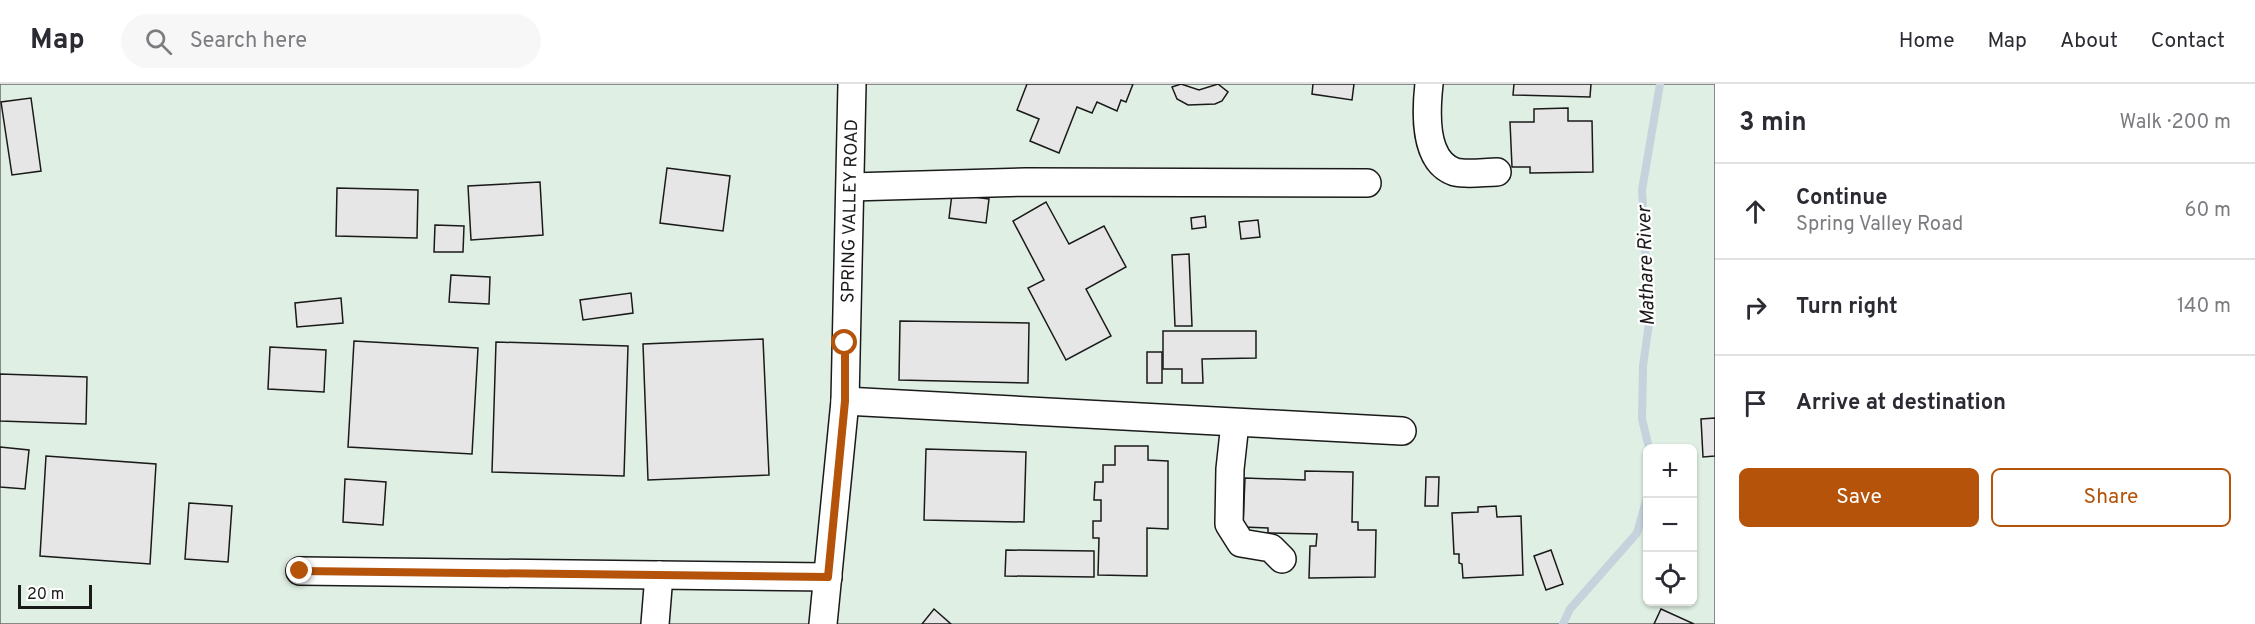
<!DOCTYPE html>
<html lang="en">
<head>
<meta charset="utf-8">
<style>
  :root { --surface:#fff; --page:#f7f7f7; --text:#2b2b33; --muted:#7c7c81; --line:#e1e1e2; --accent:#b45309 }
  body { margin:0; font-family:Overpass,sans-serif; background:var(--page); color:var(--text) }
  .controls { position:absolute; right:18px; bottom:18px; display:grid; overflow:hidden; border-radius:9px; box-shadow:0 2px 4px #0004 }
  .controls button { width:54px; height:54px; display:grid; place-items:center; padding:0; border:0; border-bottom:2px solid var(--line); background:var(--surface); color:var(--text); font:30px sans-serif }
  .scale { position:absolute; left:18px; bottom:15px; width:74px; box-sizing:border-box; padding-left:6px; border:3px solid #1a1a1a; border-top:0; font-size:16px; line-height:21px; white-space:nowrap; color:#1a1a1a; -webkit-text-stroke:4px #fff; paint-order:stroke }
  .stop { position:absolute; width:18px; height:18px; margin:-14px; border:4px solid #b45309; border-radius:50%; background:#fff }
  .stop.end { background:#b45309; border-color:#fff; box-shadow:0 2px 6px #0008 }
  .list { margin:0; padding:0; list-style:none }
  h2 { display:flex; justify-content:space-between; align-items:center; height:78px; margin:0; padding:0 24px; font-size:26px }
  h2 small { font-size:20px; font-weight:400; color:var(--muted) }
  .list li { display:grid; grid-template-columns:39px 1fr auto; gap:18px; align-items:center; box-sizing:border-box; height:96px; padding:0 24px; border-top:2px solid var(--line) }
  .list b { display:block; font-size:22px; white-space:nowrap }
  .list p { margin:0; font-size:20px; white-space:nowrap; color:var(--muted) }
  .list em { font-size:20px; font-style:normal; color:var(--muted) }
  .actions { display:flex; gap:12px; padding:18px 24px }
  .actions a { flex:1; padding:14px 0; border:2px solid var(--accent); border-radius:9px; text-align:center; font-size:21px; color:var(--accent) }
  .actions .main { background:var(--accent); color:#fff }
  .icon { flex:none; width:33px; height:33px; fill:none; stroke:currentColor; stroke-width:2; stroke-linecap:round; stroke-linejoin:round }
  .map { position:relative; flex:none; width:1715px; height:540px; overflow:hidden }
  header { display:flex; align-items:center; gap:36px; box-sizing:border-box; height:84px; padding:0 30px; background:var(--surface); border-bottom:2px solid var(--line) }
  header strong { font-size:28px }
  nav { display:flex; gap:33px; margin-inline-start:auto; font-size:21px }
  .search { width:420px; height:54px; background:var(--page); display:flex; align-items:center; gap:15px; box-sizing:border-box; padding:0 21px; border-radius:33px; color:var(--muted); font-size:22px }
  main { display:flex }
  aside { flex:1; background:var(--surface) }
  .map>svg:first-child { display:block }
  .green { fill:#e0efe3; stroke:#6a6a6a; stroke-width:1.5; fill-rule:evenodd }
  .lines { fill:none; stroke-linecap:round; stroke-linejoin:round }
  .stream { stroke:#c6d2dc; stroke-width:8 }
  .building { fill:#e6e6e6; stroke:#1a1a1a; stroke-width:1.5 }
  .minor-casing { stroke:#1a1a1a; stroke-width:30 }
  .minor { stroke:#fff; stroke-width:27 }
  .route { stroke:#b45309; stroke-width:8 }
  .labels { text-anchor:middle; stroke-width:4.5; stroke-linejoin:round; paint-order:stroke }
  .street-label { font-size:18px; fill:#1a1a1a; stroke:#fff }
  .water-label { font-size:20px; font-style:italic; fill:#1a1a1a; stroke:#fff }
</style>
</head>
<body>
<header>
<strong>Map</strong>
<div class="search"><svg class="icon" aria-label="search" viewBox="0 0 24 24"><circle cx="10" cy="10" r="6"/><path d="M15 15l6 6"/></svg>Search here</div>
<nav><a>Home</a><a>Map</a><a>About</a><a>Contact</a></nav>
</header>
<main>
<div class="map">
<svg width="1715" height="540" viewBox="0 0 1715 540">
  <rect width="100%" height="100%" fill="#fff"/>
  <!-- green -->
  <path class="green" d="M0 0H1715V540H0ZM1648 364H1692V518H1648Z"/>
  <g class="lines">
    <!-- stream -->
    <g class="stream">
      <path d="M1649 364 1642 335 1643 282 1649 239 1642 106 1660 0"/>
      <path d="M1563 540 1570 525 1637 449 1648 410"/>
    </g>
  </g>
  <!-- building -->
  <g class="building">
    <path d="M1027 0H1133L1126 18 1121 16 1117 27 1097 18 1092 29 1077 23 1059 69 1030 57 1039 35 1017 26Z"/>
    <path d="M1181 0 1199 6 1218 0 1228 8 1222 17 1215 20 1188 21 1177 15 1172 3Z"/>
    <path d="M1313 0H1354L1352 16 1312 10Z"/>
    <path d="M1514 0H1591L1590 13 1513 11Z"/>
    <path d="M31 14 41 87 12 91 1 18Z"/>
    <path d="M1568 24V37H1592L1593 88 1530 89V83H1512L1510 38H1534V25Z"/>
    <path d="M667 84 730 92 723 147 660 139Z"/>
    <path d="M540 98 543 151 471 156 468 102Z"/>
    <path d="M337 104 418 106 417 154 336 152Z"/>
    <path d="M952 110 989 115 986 139 949 134Z"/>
    <path d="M1046 118 1069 160 1104 142 1126 183 1086 205 1111 252 1066 276 1028 204 1044 196 1013 137Z"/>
    <path d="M1205 132 1206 143 1192 145 1191 134Z"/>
    <path d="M1258 136 1260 153 1241 155 1239 138Z"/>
    <path d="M435 141 464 142 463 168H434Z"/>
    <path d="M1189 170 1192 242H1175L1172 171Z"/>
    <path d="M451 191 490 193 489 220 449 218Z"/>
    <path d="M631 209 633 229 583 236 580 216Z"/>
    <path d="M341 214 343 239 297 243 295 219Z"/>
    <path d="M900 237 1029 239 1028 299 899 296Z"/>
    <path d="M1163 247H1256V274L1202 275 1203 299H1182V285H1163Z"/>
    <path d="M763 255 769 391 648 396 643 260Z"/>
    <path d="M354 257 478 264 472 370 348 363Z"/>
    <path d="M496 258 628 262 624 392 492 388Z"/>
    <path d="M270 263 326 266 324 308 268 305Z"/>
    <rect x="1147" y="268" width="15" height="31"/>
    <path d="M0 290 87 293 86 340 0 337Z"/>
    <path d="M1715 334V372L1703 373 1701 335Z"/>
    <path d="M1115 362H1148V376L1168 377V445L1147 444V492L1098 491 1099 454H1093V437H1101V416H1094L1095 398H1103V381H1115Z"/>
    <path d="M0 363 29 366 25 405 0 403Z"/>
    <path d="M926 365 1026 368 1024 438 924 436Z"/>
    <path d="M46 372 156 380 150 480 40 472Z"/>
    <path d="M1305 387 1353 388 1352 438H1358V446H1376L1375 493 1309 494 1310 462H1316L1317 450 1268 449V444L1243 443 1245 394 1305 396Z"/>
    <path d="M1426 393H1439L1438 422H1425Z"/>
    <path d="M345 395 386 398 383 441 343 438Z"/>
    <path d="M189 419 232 422 228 478 185 475Z"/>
    <path d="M1496 422 1497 433 1521 432 1523 491 1463 494 1462 480 1459 479V470H1454L1452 429 1478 428V423Z"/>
    <path d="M1006 466 1094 467V493L1005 492Z"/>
    <path d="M1551 466 1563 500 1546 506 1534 472Z"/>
    <path d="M934 525 951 540H922Z"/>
    <path d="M1661 525 1694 540H1654Z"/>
  </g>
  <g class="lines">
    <!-- minor casing -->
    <g class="minor-casing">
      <g id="minor">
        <path d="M1429 0C1426 27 1423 77 1455 88 1467 91 1485 88 1497 88"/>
        <path d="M851 103 1026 98 1367 99"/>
        <path d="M845 317 1402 347"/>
        <path d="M1235 339 1230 385 1229 440 1241 459 1271 464 1282 475"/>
        <path d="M300 487 828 493"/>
        <path d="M655 540 659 491"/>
        <path id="s1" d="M823 540 845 317 852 0"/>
      </g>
    </g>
    <!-- minor -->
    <use href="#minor" class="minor"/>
  </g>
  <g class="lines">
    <!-- route -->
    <path class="route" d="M300 487 828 493 845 317V259"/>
  </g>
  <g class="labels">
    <!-- street labels -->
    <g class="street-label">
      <text dy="6" stroke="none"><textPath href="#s1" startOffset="414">SPRING VALLEY ROAD</textPath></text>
    </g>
    <!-- water labels -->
    <g class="water-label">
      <text transform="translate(1645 182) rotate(-92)" y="7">Mathare River</text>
    </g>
  </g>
</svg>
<div class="controls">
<button>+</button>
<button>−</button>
<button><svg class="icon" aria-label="locate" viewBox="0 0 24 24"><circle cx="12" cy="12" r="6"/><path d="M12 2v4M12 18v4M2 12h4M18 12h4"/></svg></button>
</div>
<div class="scale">20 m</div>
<div class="stop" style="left:845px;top:259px"></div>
<div class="stop end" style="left:300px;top:487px"></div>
</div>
<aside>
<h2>3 min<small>Walk · 200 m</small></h2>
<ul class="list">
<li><svg class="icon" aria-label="ahead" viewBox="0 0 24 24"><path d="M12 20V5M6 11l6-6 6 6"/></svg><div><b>Continue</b><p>Spring Valley Road</p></div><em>60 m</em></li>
<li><svg class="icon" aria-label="right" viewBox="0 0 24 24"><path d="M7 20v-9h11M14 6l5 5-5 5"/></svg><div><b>Turn right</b></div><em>140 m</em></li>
<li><svg class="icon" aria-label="arrive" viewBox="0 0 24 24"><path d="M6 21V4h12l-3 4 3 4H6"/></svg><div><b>Arrive at destination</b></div></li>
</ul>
<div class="actions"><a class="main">Save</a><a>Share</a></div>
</aside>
</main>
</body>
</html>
